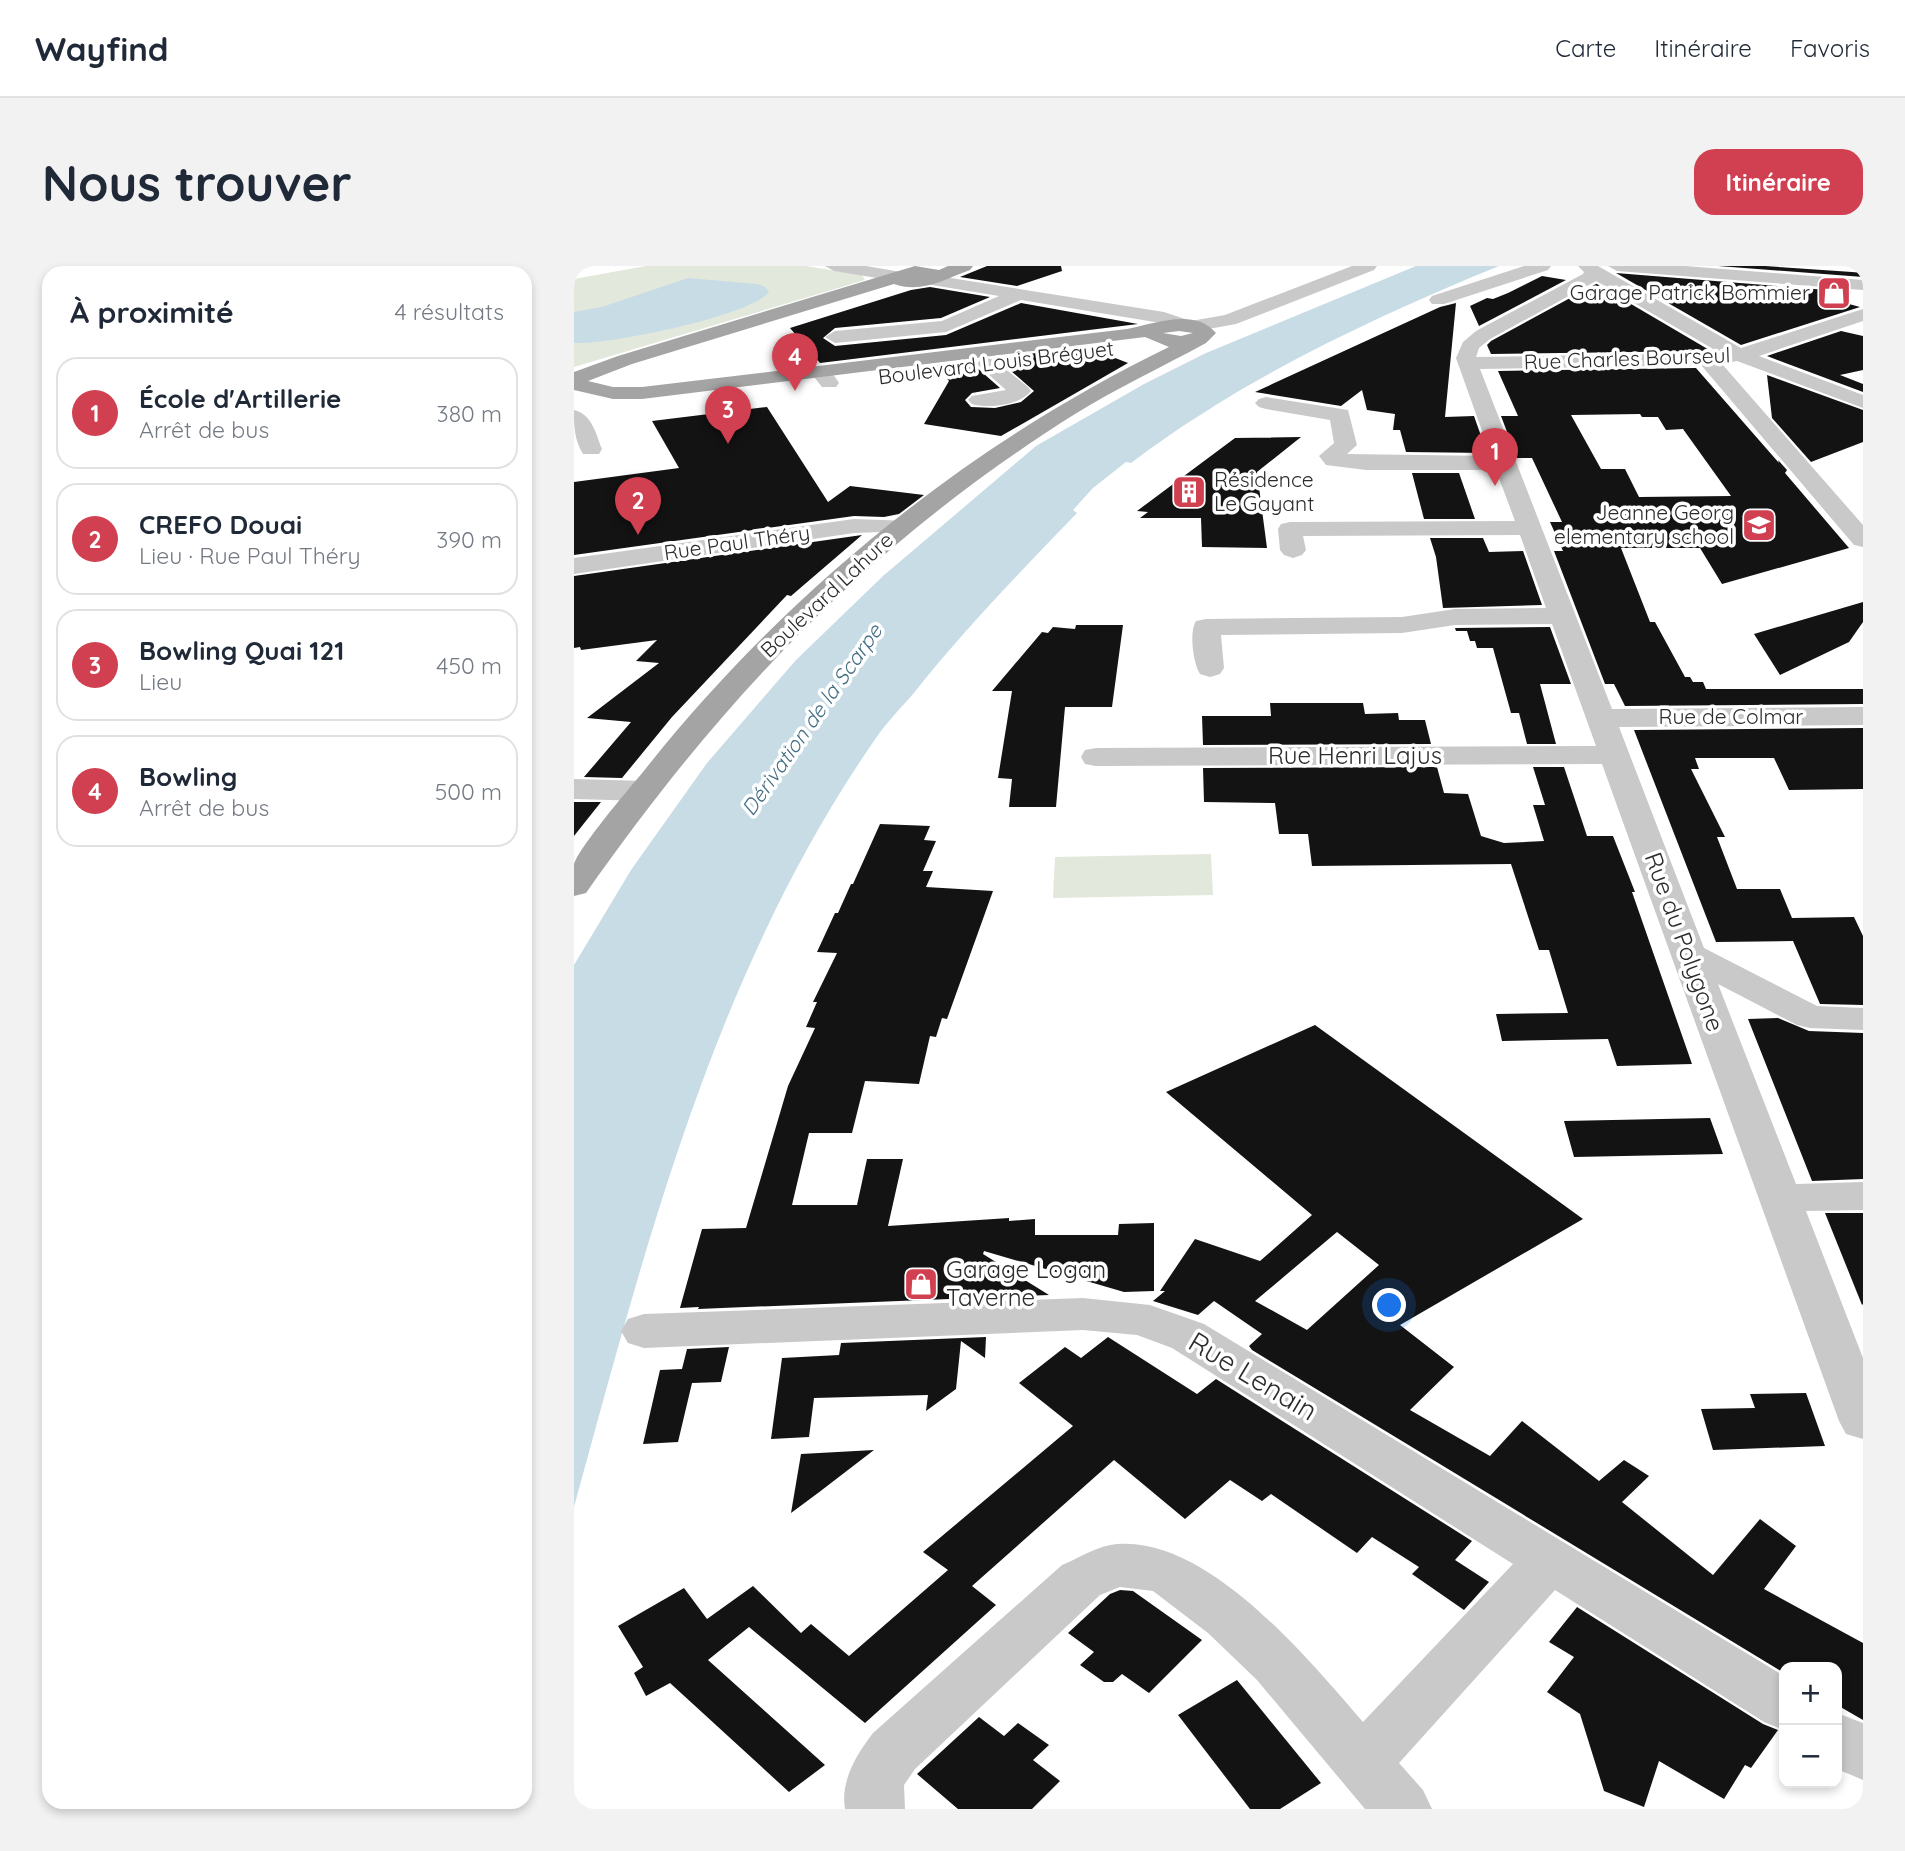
<!DOCTYPE html>
<html lang="fr">
<head>
<meta charset="utf-8">
<style>
  :root { --surface:#fff; --page:#f2f2f3; --text:#1f2937; --muted:#747a83; --line:#e0e1e3; --accent:#d14050 }
  body { margin:0; font-family:Quicksand,sans-serif; background:var(--page); color:var(--text) }
  .controls { position:absolute; right:21px; bottom:21px; display:grid; overflow:hidden; border-radius:14px; box-shadow:0 4px 10px #0003 }
  .controls button { width:63px; height:63px; display:grid; place-items:center; padding:0; border:0; border-bottom:2px solid var(--line); background:var(--surface); color:var(--text); font:35px sans-serif }
  .you { position:absolute; left:816px; top:1040px; width:24px; height:24px; margin:-18px; border:5px solid #fff; border-radius:50%; background:#1a73e8; box-shadow:0 0 0 10px #1a73e833 }
  .badge { display:grid; place-items:center; width:46px; height:46px; border-radius:50%; background:var(--accent); color:#fff; font-size:23px; font-weight:700 }
  .pin { position:absolute; translate:-50% -58px; filter:drop-shadow(0 2px 4px #0008) }
  .pin::after { content:''; position:absolute; top:37px; width:24px; height:21px; background:inherit; clip-path:polygon(0 0,100% 0,50% 100%) }
  .list { margin:0; padding:0; list-style:none }
  h2 { display:flex; justify-content:space-between; align-items:center; height:91px; margin:0; padding:0 28px; font-size:30px }
  h2 small { font-size:23px; font-weight:400; color:var(--muted) }
  .list li { display:grid; grid-template-columns:46px 1fr auto; gap:21px; align-items:center; box-sizing:border-box; height:112px; margin:0 14px 14px; padding:0 14px; border:2px solid var(--line); border-radius:21px }
  .list b { display:block; font-size:26px; white-space:nowrap }
  .list p { margin:0; font-size:23px; white-space:nowrap; color:var(--muted) }
  .list em { font-size:23px; font-style:normal; color:var(--muted) }
  .map { position:relative; flex:none; width:1289px; height:1543px; overflow:hidden; border-radius:21px }
  header { display:flex; align-items:center; gap:42px; box-sizing:border-box; height:98px; padding:0 35px; background:var(--surface); border-bottom:2px solid var(--line) }
  header strong { font-size:33px }
  nav { display:flex; gap:38px; margin-inline-start:auto; font-size:24px }
  .intro { display:flex; align-items:center; justify-content:space-between; box-sizing:border-box; height:168px; padding:0 42px }
  h1 { margin:0; font-size:49px }
  .button { padding:18px 32px; border-radius:21px; background:var(--accent); color:#fff; font-size:24px; font-weight:700 }
  main { display:flex; gap:42px; padding:0 42px }
  aside { flex:1; background:var(--surface); border-radius:21px; box-shadow:0 4px 10px #0003 }
  .map>svg:first-child { display:block }
  .green { fill:#e2e8db }
  .water { fill:#c8dce6 }
  .building { fill:#131313; fill-rule:evenodd }
  .lines { fill:none; stroke-linecap:round; stroke-linejoin:round }
  .minor { fill:#c9c9c9; fill-rule:evenodd }
  .major { fill:#a4a4a4; fill-rule:evenodd }
  .labels { text-anchor:middle; stroke-width:7; stroke-linejoin:round; paint-order:stroke }
  .far-poi-label { font-size:21px; fill:#2c2c2c; stroke:#fff; text-anchor:end }
  .far-street-label { font-size:21px; fill:#2c2c2c; stroke:#fff }
  .far-water-label { font-size:21px; font-style:italic; fill:#436e84; stroke:#fff }
  .street-label { font-size:24px; fill:#2c2c2c; stroke:#fff }
  .poi-label { font-size:24px; fill:#2c2c2c; stroke:#fff; text-anchor:start }
  .near-street-label { font-size:28px; fill:#2c2c2c; stroke:#fff }
</style>
</head>
<body>
<header>
<strong>Wayfind</strong>
<nav><a>Carte</a><a>Itinéraire</a><a>Favoris</a></nav>
</header>
<div class="intro"><h1>Nous trouver</h1><a class="button">Itinéraire</a></div>
<main>
<aside>
<h2>À proximité<small>4 résultats</small></h2>
<ul class="list">
<li><span class="badge">1</span><div><b>École d'Artillerie</b><p>Arrêt de bus</p></div><em>380 m</em></li>
<li><span class="badge">2</span><div><b>CREFO Douai</b><p>Lieu · Rue Paul Théry</p></div><em>390 m</em></li>
<li><span class="badge">3</span><div><b>Bowling Quai 121</b><p>Lieu</p></div><em>450 m</em></li>
<li><span class="badge">4</span><div><b>Bowling</b><p>Arrêt de bus</p></div><em>500 m</em></li>
</ul>
</aside>
<div class="map">
<svg width="1289" height="1543" viewBox="0 0 1289 1543">
  <rect width="100%" height="100%" fill="#fff"/>
  <!-- green -->
  <g class="green">
    <path d="M72 0H232L288 9 291 14 0 101V13Z"/>
    <path d="M637 588 639 629 479 632 481 591Z"/>
  </g>
  <!-- water -->
  <g class="water">
    <path d="M842 0H925C796 53 668 113 557 197L552 196 519 222 499 244 503 247C446 306 390 364 339 428 327 442 313 456 302 472 142 702 73 975 0 1241V699L57 604 133 497 222 394 309 310 462 180 570 118 632 87Z"/>
    <path d="M114 12 183 18 191 21 195 26C177 50 33 79 0 77V46L28 41Z"/>
  </g>
  <!-- building -->
  <g class="building">
    <path d="M413 0H487L488 5 443 20 386 11Z"/>
    <path d="M1144 0H1191L1278 6 1289 7V11Z"/>
    <path d="M1042 7 1277 26 1264 35 1286 41 1167 79Z"/>
    <path d="M968 10 992 14 905 60 896 40 913 32 919 33 934 27Z"/>
    <path d="M1022 18H1023L1137 85 917 88 913 79 917 75Z"/>
    <path d="M356 21 416 31 367 52 261 62 249 72 261 80 372 69 447 37 564 58 246 97 216 62 337 24Z"/>
    <path d="M882 37 871 151 900 150 913 187 832 186 826 164H819L821 148 793 144 788 124 767 140 681 126 866 41Z"/>
    <path d="M1267 65 1289 70V104L1266 109 1289 118V126L1193 90Z"/>
    <path d="M513 81 554 97 427 170 350 158 375 115 361 100 402 94 401 100 426 122 398 127 391 134 397 141 421 142 447 136 460 125 422 92Z"/>
    <path d="M1122 102 1205 197 1204 194 1213 204 1211 207 1275 282 1148 318 1126 282H1047L1076 356H1081L1111 411H1116L1119 416H1129L1132 423H1289V438L1051 440 1040 418H1031L980 285H989L976 256H988L958 192H943L927 150H944L924 105ZM1066 148 1068 151H1084L1092 164 1109 163 1157 230 1065 231 1051 203H1027L997 149Z"/>
    <path d="M1193 109 1289 144V176L1237 196 1198 152Z"/>
    <path d="M193 141 254 236 276 220 350 229 325 248 310 251 280 250 0 289V216L105 202 78 155Z"/>
    <path d="M727 171 683 206 693 282 628 281 627 252H566L574 246 563 245 661 172Z"/>
    <path d="M838 207H885L901 253H850Z"/>
    <path d="M288 269 217 330 213 329 98 451 48 512 10 511 57 456 13 452 85 397 62 395 83 374 7 384 6 381 0 382V310Z"/>
    <path d="M856 272H909L915 286 949 285 968 339 869 342 862 291Z"/>
    <path d="M1289 336V356L1275 376 1206 409 1180 368Z"/>
    <path d="M502 359H549L538 441H491L482 541H435L438 513 424 512 438 425H418L468 366 474 367 479 361 501 363Z"/>
    <path d="M976 361 997 418H966L982 478H953L945 447H937L919 382H903L901 375H896L893 365H882L881 362Z"/>
    <path d="M696 437H789L791 448 824 447 825 454H851L857 478 629 479 628 450H697Z"/>
    <path d="M1289 462V523L1215 524 1200 492H1121L1125 503H1117L1151 571H1143L1163 623H1206L1218 652 1280 651 1289 670V739L1246 738 1219 675 1142 676 1060 464Z"/>
    <path d="M863 501 870 527 894 528 907 570 930 577 970 575 959 539H971L959 501H990L1013 570H1039L1061 626H1058L1118 798 1043 800 1034 773 928 775 922 748 994 747 975 684H965L937 598 738 600 734 568H705L701 537 630 536 629 502Z"/>
    <path d="M0 536H27L0 570Z"/>
    <path d="M306 558 356 560 350 574 362 575 349 605H359L352 621 419 625 373 753 368 752 362 771 356 770 345 818 291 815 278 867H235L218 939H283L293 893H329L314 960 435 952V955L461 953V969H544L545 958 580 957V1025L550 1026 410 985 409 988 475 1029 124 1043 125 1041 106 1042 128 963 172 962 214 820 241 762 232 761 243 736H239L263 687 243 686 261 647H264L277 618H279Z"/>
    <path d="M1204 752 1235 765 1289 767V913L1238 915 1174 753Z"/>
    <path d="M741 759 1009 953 826 1059 880 1101 836 1144 916 1190 948 1155 1025 1215 1050 1194 1075 1210 1048 1236 1139 1309 1186 1253 1222 1280 1190 1323 1289 1377V1454L1263 1439V1401H1210V1407L678 1084 675 1080 688 1068 640 1035 624 1049 579 1035 591 1025H586L621 973 686 995 738 949 592 826ZM763 966 805 999 733 1064 681 1035Z"/>
    <path d="M1136 852 1149 888 1000 891 990 855Z"/>
    <path d="M1251 947H1289V1038L1288 1039Z"/>
    <path d="M412 1071 411 1092 387 1075 382 1123 352 1145 354 1129 240 1132 235 1171 197 1173 208 1092 265 1089 267 1077Z"/>
    <path d="M534 1071 623 1128 642 1113 898 1275 881 1294 915 1316 890 1344 838 1308 845 1301 798 1271 783 1287 697 1228 688 1235 656 1214 611 1253 540 1194 398 1320 422 1339 291 1457 175 1361 134 1394 251 1499 215 1526 96 1417 72 1430 60 1407 69 1401 44 1360 110 1322 133 1353 179 1320 227 1367 237 1358 275 1390 374 1304 349 1286 499 1160 445 1117 491 1081 507 1092Z"/>
    <path d="M155 1081 147 1116 118 1117 104 1176 69 1178 86 1104 108 1103 113 1083Z"/>
    <path d="M1232 1127 1251 1180 1139 1184 1127 1143 1181 1142 1176 1128Z"/>
    <path d="M300 1184 244 1227 217 1247 227 1188Z"/>
    <path d="M546 1324 559 1325 628 1374 575 1427 548 1408 539 1416H530L506 1399 520 1386 494 1367 536 1328Z"/>
    <path d="M1003 1341 1189 1458 1204 1464 1177 1502 1171 1499 1150 1533 1085 1495 1070 1541 1030 1525 1006 1448 973 1426 1000 1391 975 1376Z"/>
    <path d="M663 1414 747 1517 706 1543H676L604 1449Z"/>
    <path d="M405 1451 430 1470 444 1457 475 1479 459 1494 486 1515 458 1543H384L343 1508Z"/>
  </g>
  <g class="lines">
    <!-- minor -->
    <g class="minor">
      <path d="M251 0H292L327 6 330 10 321 15 260 5Z"/>
      <path d="M778 0H803L800 4 662 58 618 66 587 57 447 34 372 66 261 77 251 71 261 65 368 55 425 30 352 18 349 14 352 10 358 9 590 46 617 55 651 49Z"/>
      <path d="M950 0H977L974 4 870 38H858L855 34 858 30Z"/>
      <path d="M1004 0H1024L1167 82 1289 43V55L1185 90 1289 129V142L1163 95 1148 98 1289 259V281L1280 279 1127 99 906 103 1038 443 1289 441V459L1045 461 1130 682 1243 740 1289 742V764L1236 762 1223 759 1144 718 1222 918 1289 916V944L1232 945 1289 1092V1173L1272 1168 1265 1155 1028 498 522 500 511 498 507 491 511 484 522 482 1022 480 978 358 881 359 828 367 647 369 650 402 646 408 636 411 626 408C619 397 615 366 622 355L632 353 828 351 881 343 972 342 946 269 729 270 732 284 728 289 719 292 710 289 706 284 704 263 707 258 716 256 941 255 922 204H792L752 199 745 190 760 177 756 154 692 143 685 141 681 137 685 133 692 131 774 144 783 179 773 188 917 190 882 92 889 76 902 65 1009 8 1010 6ZM1022 15 1024 16 1146 87 902 91 905 82 916 73Z"/>
      <path d="M1034 0H1111L1289 14V24L1043 5Z"/>
      <path d="M413 92 420 94 454 121 457 125C447 139 414 143 398 138L394 134 398 130 432 124 403 98 406 94Z"/>
      <path d="M246 100C255 102 260 109 265 117L262 121H248L236 106 239 102Z"/>
      <path d="M0 144C18 148 22 168 28 183L25 188H9C0 173 0 160 0 144Z"/>
      <path d="M280 253 335 255 338 260 335 265 280 267 0 308V292Z"/>
      <path d="M0 513 71 515 82 518 87 525 82 532 71 535 0 533Z"/>
      <path d="M509 1032 576 1039 630 1058 1210 1410V1464L1190 1456 981 1324 825 1497 849 1524 858 1543H791L683 1414 634 1367 579 1325 546 1321 526 1329 341 1503 330 1519 331 1543H271C266 1515 283 1488 299 1467L488 1299C505 1292 525 1279 543 1278 634 1270 735 1394 789 1456L939 1298 598 1082 563 1069 509 1064 70 1082 54 1077 47 1065 54 1053 70 1048Z"/>
      <path d="M1263 1447 1289 1457V1514L1263 1503Z"/>
    </g>
    <!-- major -->
    <path class="major" d="M341 0 365 4 374 0H399L396 4C371 13 347 28 320 18L58 98 14 115 39 121H68L553 63C579 58 621 41 642 67L632 77C588 101 543 122 501 148 295 278 151 429 12 627L0 630C0 620 0 609 0 599 2 585 57 520 69 506 210 328 391 180 595 81L571 71 68 133H39L0 124V106L44 90ZM605 65 619 67 607 70 589 67Z"/>
  </g>
  <!-- icons -->
  <defs>
    <g id="shop-square" transform="scale(1.75)"><rect x="-9" y="-9" width="18" height="18" rx="4" fill="#d14050" stroke="#fff"/><path d="M-5-2.5h2.3a2.7 3.5 0 0 1 5.4 0H5L5.5 6h-11ZM-1.5-2.5h3a1.5 2.3 0 0 0-3 0Z" fill="#fff"/></g>
    <g id="building-square" transform="scale(1.75)"><rect x="-9" y="-9" width="18" height="18" rx="4" fill="#d14050" stroke="#fff"/><path d="M-4-6H4V6H1V3H-1V6H-4ZM-2.5-4.3h1.7v1.8h-1.7ZM.8-4.3h1.7v1.8H.8ZM-2.5-1h1.7V.8h-1.7ZM.8-1h1.7V.8H.8Z" fill="#fff"/></g>
    <g id="school-square" transform="scale(1.75)"><rect x="-9" y="-9" width="18" height="18" rx="4" fill="#d14050" stroke="#fff"/><path d="M0-5L7-2L0 1L-7-2ZM-4 1L0 2.5L4 1V4Q0 6-4 4Z" fill="#fff"/></g>
  </defs>
  <g fill-rule="evenodd">
    <use href="#shop-square" x="1260" y="27"/>
    <use href="#building-square" x="615" y="226"/>
    <use href="#school-square" x="1185" y="259"/>
    <use href="#shop-square" x="347" y="1018"/>
  </g>
  <g class="labels">
    <!-- far-poi labels -->
    <g class="far-poi-label">
      <text x="1236" y="34">Garage Patrick Bommier</text>
      <text x="640" y="221" text-anchor="start">Résidence<tspan x="640" dy="24">Le Gayant</tspan></text>
      <text x="1160" y="254">Jeanne Georg<tspan x="1160" dy="24">elementary school</tspan></text>
    </g>
    <!-- far-street labels -->
    <g class="far-street-label">
      <text transform="translate(1053 93) rotate(-2)" y="7">Rue Charles Bourseul</text>
      <text transform="translate(422 97) rotate(-7)" y="7">Boulevard Louis Bréguet</text>
      <text transform="translate(163 277) rotate(-8)" y="7">Rue Paul Théry</text>
      <text transform="translate(253 329) rotate(-43)" y="7">Boulevard Lahure</text>
      <text x="1157" y="458">Rue de Colmar</text>
    </g>
    <!-- far-water labels -->
    <g class="far-water-label">
      <text transform="translate(238 454) rotate(-55)" y="7">Dérivation de la Scarpe</text>
    </g>
    <!-- street labels -->
    <g class="street-label">
      <text x="781" y="498">Rue Henri Lajus</text>
      <text transform="translate(1110 676) rotate(70)" y="8">Rue du Polygone</text>
    </g>
    <!-- poi labels -->
    <g class="poi-label">
      <text x="372" y="1012">Garage Logan<tspan x="372" dy="28">Taverne</tspan></text>
    </g>
    <!-- near-street labels -->
    <g class="near-street-label">
      <text transform="translate(679 1110) rotate(31)" y="10">Rue Lenain</text>
    </g>
  </g>
</svg>
<div class="controls">
<button>+</button>
<button>−</button>
</div>
<div class="you"></div>
<div class="pin badge" style="left:921px;top:220px">1</div>
<div class="pin badge" style="left:64px;top:269px">2</div>
<div class="pin badge" style="left:154px;top:178px">3</div>
<div class="pin badge" style="left:221px;top:125px">4</div>
</div>
</main>
</body>
</html>
